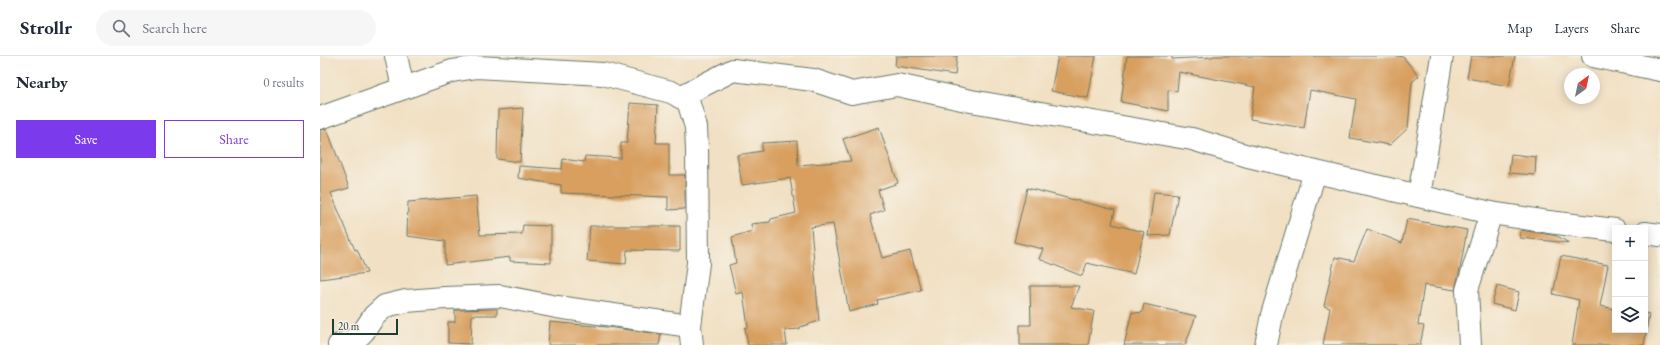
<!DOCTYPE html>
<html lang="en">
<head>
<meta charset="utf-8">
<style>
  :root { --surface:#fff; --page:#f6f6f7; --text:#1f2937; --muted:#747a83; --line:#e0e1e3; --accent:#7c3aed }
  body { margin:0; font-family:"EB Garamond",serif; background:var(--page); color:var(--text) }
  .controls { position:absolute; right:12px; bottom:12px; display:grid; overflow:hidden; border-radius:0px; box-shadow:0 2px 10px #0003 }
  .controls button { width:36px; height:36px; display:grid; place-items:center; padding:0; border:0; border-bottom:1px solid var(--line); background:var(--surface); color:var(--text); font:20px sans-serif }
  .compass { position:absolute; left:1244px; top:12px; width:36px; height:36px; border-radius:50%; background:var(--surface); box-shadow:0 2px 10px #0003; rotate:33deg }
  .scale { position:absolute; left:12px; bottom:10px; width:66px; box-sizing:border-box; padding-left:4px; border:2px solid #1f3d34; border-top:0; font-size:11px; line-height:14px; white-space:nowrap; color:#1f3d34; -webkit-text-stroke:3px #f7f3e8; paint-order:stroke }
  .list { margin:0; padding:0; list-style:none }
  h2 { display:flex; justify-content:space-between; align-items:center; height:52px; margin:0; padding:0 16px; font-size:17px }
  h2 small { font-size:13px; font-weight:400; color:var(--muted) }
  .actions { display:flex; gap:8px; padding:12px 16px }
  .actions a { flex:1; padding:9px 0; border:1px solid var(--accent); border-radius:0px; text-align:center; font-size:14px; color:var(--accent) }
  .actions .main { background:var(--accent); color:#fff }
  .icon { flex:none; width:22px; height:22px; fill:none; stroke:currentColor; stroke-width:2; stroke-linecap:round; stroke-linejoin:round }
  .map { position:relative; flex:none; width:1340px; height:289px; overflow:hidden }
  header { display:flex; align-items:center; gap:24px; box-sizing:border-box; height:56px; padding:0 20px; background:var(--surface); border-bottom:1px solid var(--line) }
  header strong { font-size:19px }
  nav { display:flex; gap:22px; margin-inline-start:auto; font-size:14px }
  .search { width:280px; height:36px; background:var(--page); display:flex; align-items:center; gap:10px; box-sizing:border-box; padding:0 14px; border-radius:22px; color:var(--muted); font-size:15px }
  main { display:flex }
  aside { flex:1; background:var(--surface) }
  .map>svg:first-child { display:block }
  .building { fill:#d89f5f }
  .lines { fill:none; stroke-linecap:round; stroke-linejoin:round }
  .minor-casing { stroke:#687666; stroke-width:24 }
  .minor { stroke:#fff; stroke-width:22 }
</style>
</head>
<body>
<header>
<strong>Strollr</strong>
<div class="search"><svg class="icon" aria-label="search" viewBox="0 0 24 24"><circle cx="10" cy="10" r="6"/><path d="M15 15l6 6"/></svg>Search here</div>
<nav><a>Map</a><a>Layers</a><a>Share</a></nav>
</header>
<main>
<aside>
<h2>Nearby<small>0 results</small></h2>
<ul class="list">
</ul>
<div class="actions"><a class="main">Save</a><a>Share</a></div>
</aside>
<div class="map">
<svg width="1340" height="289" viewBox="0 0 1340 289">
  <rect width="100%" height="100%" fill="#f7f3e8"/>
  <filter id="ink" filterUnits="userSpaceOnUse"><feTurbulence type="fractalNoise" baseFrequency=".025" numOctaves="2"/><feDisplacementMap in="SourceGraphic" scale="8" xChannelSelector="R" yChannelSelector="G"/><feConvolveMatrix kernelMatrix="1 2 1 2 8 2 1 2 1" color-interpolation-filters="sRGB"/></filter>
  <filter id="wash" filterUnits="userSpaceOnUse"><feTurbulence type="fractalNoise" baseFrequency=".012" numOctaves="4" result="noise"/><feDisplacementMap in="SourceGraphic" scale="16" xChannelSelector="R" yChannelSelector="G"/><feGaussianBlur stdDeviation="0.9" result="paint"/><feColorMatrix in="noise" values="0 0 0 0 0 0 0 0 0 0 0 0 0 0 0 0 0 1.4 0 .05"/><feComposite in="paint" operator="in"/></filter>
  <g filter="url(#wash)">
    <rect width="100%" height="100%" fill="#f1e0c3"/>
    <g id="blocks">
      <!-- building -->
      <g class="building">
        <path d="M576 0H637L635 19 575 10Z"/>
        <path d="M738 0H776L768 42 731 35Z"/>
        <path d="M807 0H852V3L892 1 893 0H1078L1083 1 1099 20 1092 26 1088 72 1070 89 1030 82 1036 43 990 34 984 72 930 63 935 31 859 16 857 35 848 34V55L801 46Z"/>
        <path d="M1151 0H1195L1189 30 1147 22Z"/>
        <path d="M310 47 338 49 336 87H349V119H365V153L348 154V141L241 137V129L198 122 199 110 242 113 243 103 264 106 265 100 301 102V87H307Z"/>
        <path d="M203 52 200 106 177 103 178 54Z"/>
        <path d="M559 71 578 127 558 134 564 154 550 159 562 202 590 195 601 234 557 244 558 248 529 256 513 168 491 171 499 265 480 271V273L465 274 467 289H428L425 272 428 271 423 236 416 238 409 209 416 207 412 181 432 175 431 168 450 166 451 163 476 157 470 122 422 129 417 99 442 95V87L477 85 478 109 531 105 523 83Z"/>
        <path d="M7 73 29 132 11 137 35 194 37 193 47 217 0 223V74Z"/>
        <path d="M1191 98 1216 101 1215 119 1189 117Z"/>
        <path d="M707 132 795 154 792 168 824 176 814 218 767 207 762 220 719 203 723 193 694 186Z"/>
        <path d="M834 136 858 138 850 179 828 180Z"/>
        <path d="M156 140 160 179 202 178 203 169 231 170V207L190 205V201L125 209V185L87 180 88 146Z"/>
        <path d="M1087 163 1147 174 1140 213 1135 234 1104 229 1098 269 1104 270 1100 289H1003L1010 252 1004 250 1015 201 1034 205 1047 173 1082 187Z"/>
        <path d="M270 170H360V195L307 194 306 208 267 205Z"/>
        <path d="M1201 174 1237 180 1249 187 1200 182Z"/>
        <path d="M1241 200 1288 209 1280 250 1295 253V274H1325V257L1329 258 1324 289H1252L1259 244 1233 238Z"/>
        <path d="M710 230H759L751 251 774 255 768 289H700V269H711Z"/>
        <path d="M1177 230 1199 236 1195 254 1172 248Z"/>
        <path d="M824 248 876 260 865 289H804L812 256 822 257Z"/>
        <path d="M177 253V259H152L151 288 128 287V266H135V254Z"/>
        <path d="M230 266 286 271 341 278 339 289H228Z"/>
      </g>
    </g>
  </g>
  <g filter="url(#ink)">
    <use href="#blocks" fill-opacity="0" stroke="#687666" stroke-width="1"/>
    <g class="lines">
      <!-- minor casing -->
      <g class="minor-casing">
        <g id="minor">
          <path d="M76 0 83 32"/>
          <path d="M1273 0 1340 14"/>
          <path d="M360 41 413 14 493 24 532 37 577 29 651 45 872 83 928 100 1171 157 1229 166 1295 174"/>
          <path d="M0 62 132 15 157 11 283 18 351 36 368 45 376 71 377 93 378 207 370 270 372 289"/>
          <path d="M1099 140 1122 0"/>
          <path d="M1325 177 1340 179"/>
          <path d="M19 289 36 283 44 275 54 260 65 250 86 245 125 242 180 240 237 251 370 270"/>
          <path d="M946 289 952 259 995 116"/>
          <path d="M1150 289 1147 234 1171 157"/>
        </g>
      </g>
      <!-- minor -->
      <use href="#minor" class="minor"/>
    </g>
  </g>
</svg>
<div class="controls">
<button>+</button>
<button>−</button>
<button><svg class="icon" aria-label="layers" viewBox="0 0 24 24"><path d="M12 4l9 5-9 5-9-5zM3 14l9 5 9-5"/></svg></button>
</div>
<svg class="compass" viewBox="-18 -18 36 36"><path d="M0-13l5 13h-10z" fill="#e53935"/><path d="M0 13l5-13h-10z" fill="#747a83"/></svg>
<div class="scale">20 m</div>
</div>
</main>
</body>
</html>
